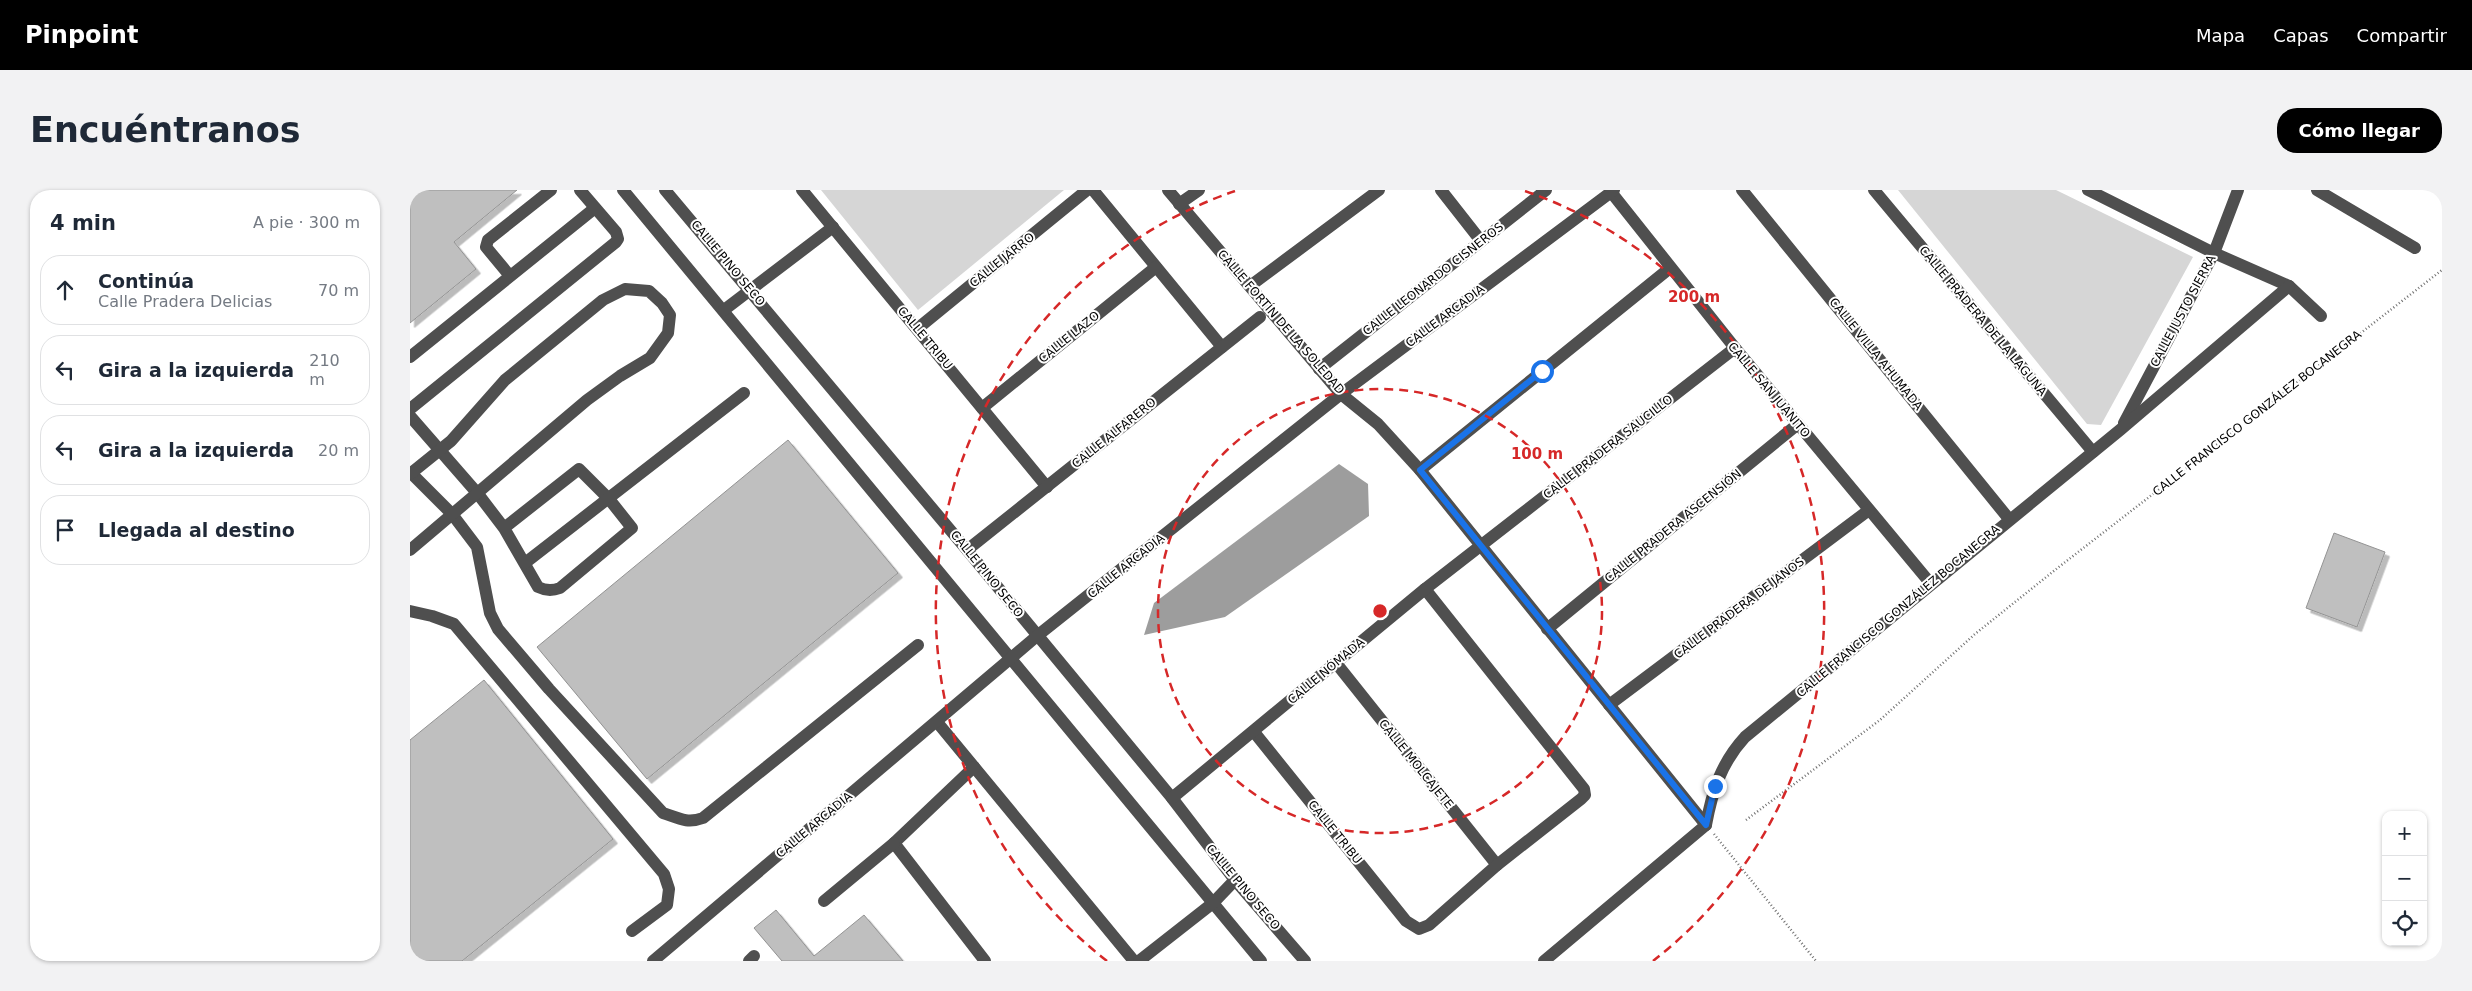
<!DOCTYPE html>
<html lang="es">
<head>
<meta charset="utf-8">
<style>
  :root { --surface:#fff; --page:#f2f2f3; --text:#1f2937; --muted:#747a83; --line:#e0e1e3; --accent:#000 }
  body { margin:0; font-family:"DejaVu Sans",sans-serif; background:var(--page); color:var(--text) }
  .controls { position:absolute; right:15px; bottom:15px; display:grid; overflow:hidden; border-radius:10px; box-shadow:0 1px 4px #0004 }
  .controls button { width:45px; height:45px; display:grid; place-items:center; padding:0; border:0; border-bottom:1px solid var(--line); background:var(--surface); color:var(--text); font:25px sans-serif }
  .stop { position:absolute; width:15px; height:15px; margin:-11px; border:4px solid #1a73e8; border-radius:50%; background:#fff }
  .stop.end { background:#1a73e8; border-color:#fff; box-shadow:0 1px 5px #0008 }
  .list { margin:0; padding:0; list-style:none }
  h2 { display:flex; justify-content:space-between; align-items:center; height:65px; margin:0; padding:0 20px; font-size:21px }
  h2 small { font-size:16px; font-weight:400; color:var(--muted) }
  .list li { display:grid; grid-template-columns:32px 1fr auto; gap:15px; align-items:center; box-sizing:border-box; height:70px; margin:0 10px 10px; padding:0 10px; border:1px solid var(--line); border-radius:20px }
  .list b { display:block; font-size:19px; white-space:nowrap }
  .list p { margin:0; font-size:16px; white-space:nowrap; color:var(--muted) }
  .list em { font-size:16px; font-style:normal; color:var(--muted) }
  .icon { flex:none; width:28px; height:28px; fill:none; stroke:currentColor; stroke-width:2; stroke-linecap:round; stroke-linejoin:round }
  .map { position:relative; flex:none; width:2032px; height:771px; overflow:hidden; border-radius:20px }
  header { display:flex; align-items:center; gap:30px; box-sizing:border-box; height:70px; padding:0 25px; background:var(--accent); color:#fff }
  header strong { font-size:24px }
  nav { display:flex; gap:28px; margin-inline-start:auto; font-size:18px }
  .intro { display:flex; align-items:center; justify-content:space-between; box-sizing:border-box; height:120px; padding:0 30px }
  h1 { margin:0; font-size:35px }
  .button { padding:12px 22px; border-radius:20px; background:var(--accent); color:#fff; font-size:18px; font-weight:700 }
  main { display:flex; gap:30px; padding:0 30px }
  aside { flex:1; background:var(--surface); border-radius:20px; box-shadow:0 1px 4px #0004 }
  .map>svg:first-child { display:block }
  .green { fill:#d6d6d6 }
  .water { fill:#9d9d9d }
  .building { fill:#bfbfbf; stroke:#939393; filter:url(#shadow) }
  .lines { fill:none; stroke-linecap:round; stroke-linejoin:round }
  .path { stroke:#717171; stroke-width:2.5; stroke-dasharray:1 2.5; stroke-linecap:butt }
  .minor { stroke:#4f4f4f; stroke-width:12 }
  .route { stroke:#1a73e8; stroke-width:6 }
  .ring { fill:none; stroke:#d62828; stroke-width:2.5; stroke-dasharray:9 6 }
  .labels { text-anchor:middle; stroke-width:4; stroke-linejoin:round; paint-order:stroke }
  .street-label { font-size:12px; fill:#000; stroke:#fff }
  .centre { fill:#d62828; stroke:#fff; stroke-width:2.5 }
  .ring-label { font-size:15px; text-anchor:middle; font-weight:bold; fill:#d62828; stroke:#fff; stroke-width:4; stroke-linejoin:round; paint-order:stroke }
</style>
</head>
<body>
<header>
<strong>Pinpoint</strong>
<nav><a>Mapa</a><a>Capas</a><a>Compartir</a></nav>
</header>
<div class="intro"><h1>Encuéntranos</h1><a class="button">Cómo llegar</a></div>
<main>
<aside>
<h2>4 min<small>A pie · 300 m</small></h2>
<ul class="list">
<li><svg class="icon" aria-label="ahead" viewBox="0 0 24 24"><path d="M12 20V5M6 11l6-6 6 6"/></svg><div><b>Continúa</b><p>Calle Pradera Delicias</p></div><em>70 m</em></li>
<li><svg class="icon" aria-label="left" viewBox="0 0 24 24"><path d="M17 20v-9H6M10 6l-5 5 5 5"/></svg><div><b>Gira a la izquierda</b></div><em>210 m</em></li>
<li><svg class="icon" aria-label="left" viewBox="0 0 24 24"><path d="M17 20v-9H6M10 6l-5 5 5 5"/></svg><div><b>Gira a la izquierda</b></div><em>20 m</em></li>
<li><svg class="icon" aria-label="arrive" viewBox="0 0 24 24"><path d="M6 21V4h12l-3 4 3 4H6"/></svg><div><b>Llegada al destino</b></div></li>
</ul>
</aside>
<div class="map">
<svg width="2032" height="771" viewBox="0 0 2032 771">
  <defs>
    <filter id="shadow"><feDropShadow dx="4.5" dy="4.5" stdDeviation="0" flood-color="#0004"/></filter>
  </defs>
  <rect width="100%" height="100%" fill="#fff"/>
  <!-- green -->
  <g class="green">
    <path d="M411 0H654L508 120Z"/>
    <path d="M1488 0H1646L1783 67 1691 235 1677 234Z"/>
  </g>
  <!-- water -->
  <path class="water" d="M929 274 958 294 959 326 815 427 734 445 744 413Z"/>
  <!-- building -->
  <g class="building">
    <path d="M0 0H107L44 52 66 79 0 133Z"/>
    <path d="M378 250 488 383 237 589 127 457Z"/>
    <path d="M1924 343 1975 362 1947 437 1896 418Z"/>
    <path d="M74 490 203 649 52 771H0V550Z"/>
    <path d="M366 720 404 766 454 725 493 771H372L344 738Z"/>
  </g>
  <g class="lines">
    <!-- path -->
    <g class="path">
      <path d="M1336 630 1470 530 1565 444 1645 380 2032 80"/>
      <path d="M1304 644 1406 771"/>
    </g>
    <!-- minor -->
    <g class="minor">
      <path d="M213 0 851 771"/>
      <path d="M255 0 557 360 762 608 825 690 895 771"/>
      <path d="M392 0 637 297"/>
      <path d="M683 0 812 157"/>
      <path d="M758 0 931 204 968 234 1010 280 1296 635"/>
      <path d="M1031 0 1071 51"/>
      <path d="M1332 0 1599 329"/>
      <path d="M1464 0 1683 262"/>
      <path d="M1678 0 1804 63 1879 96 1911 126"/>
      <path d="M1907 0 2005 58"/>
      <path d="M1201 2 1325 158 1521 394"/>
      <path d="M769 14 789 0"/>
      <path d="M100 86 76 57 78 50 141 0"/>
      <path d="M840 96 969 0"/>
      <path d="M314 120 423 37"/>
      <path d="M507 139 677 0"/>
      <path d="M0 167 185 18"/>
      <path d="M909 179 1136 0"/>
      <path d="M572 218 746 77"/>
      <path d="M0 219 206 52 208 49 206 42 170 0"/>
      <path d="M0 226 68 304 94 338 128 397C136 401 142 401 150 398L222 338 199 309 169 279 94 338"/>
      <path d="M1714 233 1804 63 1828 0"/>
      <path d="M1010 280 1260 78"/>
      <path d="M1 283 42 324 67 357 80 423 88 439 139 499 253 623C268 628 277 634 293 628L508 455"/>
      <path d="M0 284 41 251 95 190 193 110 215 99 239 101 252 113 260 125 258 143 240 168 210 186 177 210 0 360"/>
      <path d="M557 360 850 127"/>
      <path d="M115 373 334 203"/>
      <path d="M0 421 22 426 44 434 254 684 259 699 257 715 222 741"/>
      <path d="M1137 439 1388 234"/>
      <path d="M926 473 1087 675"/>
      <path d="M1199 515 1459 320"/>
      <path d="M527 532 724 771"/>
      <path d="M844 542 996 731 1009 739 1019 735 1087 675 1171 609 1175 605 1174 599 1015 399"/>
      <path d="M564 577 484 653 575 771"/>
      <path d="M762 608 1015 399 1325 158"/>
      <path d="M414 711 484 653"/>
      <path d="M243 771 627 446 931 204 1204 0"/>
      <path d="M339 771 344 766"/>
      <path d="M729 771 803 713 825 690"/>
      <path d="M1134 771 1296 635C1302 602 1311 573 1335 547L1710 240 1879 96"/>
    </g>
  </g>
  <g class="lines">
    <!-- route -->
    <path class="route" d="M1132 181 1010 280 1296 635 1305 596"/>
  </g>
  <!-- distance rings -->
  <g class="ring">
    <circle cx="970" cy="421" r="222"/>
    <path d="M697 771A444 444 0 0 1 825 1M1115 1A444 444 0 0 1 1243 771"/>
  </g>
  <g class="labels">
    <!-- street labels -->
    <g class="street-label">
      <text transform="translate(592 70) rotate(-39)" y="4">CALLE JARRO</text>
      <text transform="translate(318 73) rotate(50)" y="4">CALLE PINO SECO</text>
      <text transform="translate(1023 89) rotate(-38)" y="4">CALLE LEONARDO CISNEROS</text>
      <text transform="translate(1773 121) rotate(-62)" y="4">CALLE JUSTO SIERRA</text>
      <text transform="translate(1035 126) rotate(-37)" y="4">CALLE ARCADIA</text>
      <text transform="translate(1573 131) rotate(50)" y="4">CALLE PRADERA DE LA LAGUNA</text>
      <text transform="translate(871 132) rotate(49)" y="4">CALLE FORTÍN DE LA SOLEDAD</text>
      <text transform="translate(659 147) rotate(-39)" y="4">CALLE LAZO</text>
      <text transform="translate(515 148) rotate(50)" y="4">CALLE TRIBU</text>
      <text transform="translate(1466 164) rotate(51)" y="4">CALLE VILLA AHUMADA</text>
      <text transform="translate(1359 200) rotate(50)" y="4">CALLE SAN JUANITO</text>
      <text transform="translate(1847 223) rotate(-38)" y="4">CALLE FRANCISCO GONZÁLEZ BOCANEGRA</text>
      <text transform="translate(704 243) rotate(-39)" y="4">CALLE ALFARERO</text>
      <text transform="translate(1198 257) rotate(-38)" y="4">CALLE PRADERA SAUCILLO</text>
      <text transform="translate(1263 336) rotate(-39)" y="4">CALLE PRADERA ASCENSIÓN</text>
      <text transform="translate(716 376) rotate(-39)" y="4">CALLE ARCADIA</text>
      <text transform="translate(577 384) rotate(51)" y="4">CALLE PINO SECO</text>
      <text transform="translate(1329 418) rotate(-37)" y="4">CALLE PRADERA DE JANOS</text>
      <text transform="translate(1488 421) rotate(-40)" y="4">CALLE FRANCISCO GONZÁLEZ BOCANEGRA</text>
      <text transform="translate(916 481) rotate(-40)" y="4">CALLE NÓMADA</text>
      <text transform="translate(1006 574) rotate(51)" y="4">CALLE MOLCAJETE</text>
      <text transform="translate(404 635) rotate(-40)" y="4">CALLE ARCADIA</text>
      <text transform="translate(925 642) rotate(51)" y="4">CALLE TRIBU</text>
      <text transform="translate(833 697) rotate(50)" y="4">CALLE PINO SECO</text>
    </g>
  </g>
  <circle cx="970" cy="421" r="8" class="centre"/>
  <g class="ring-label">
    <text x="1284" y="112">200 m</text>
    <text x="1127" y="269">100 m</text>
  </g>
</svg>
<div class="controls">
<button>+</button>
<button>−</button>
<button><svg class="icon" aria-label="locate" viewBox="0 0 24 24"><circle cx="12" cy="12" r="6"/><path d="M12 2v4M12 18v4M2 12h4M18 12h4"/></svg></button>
</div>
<div class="stop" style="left:1132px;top:181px"></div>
<div class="stop end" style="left:1305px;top:596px"></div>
</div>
</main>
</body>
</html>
